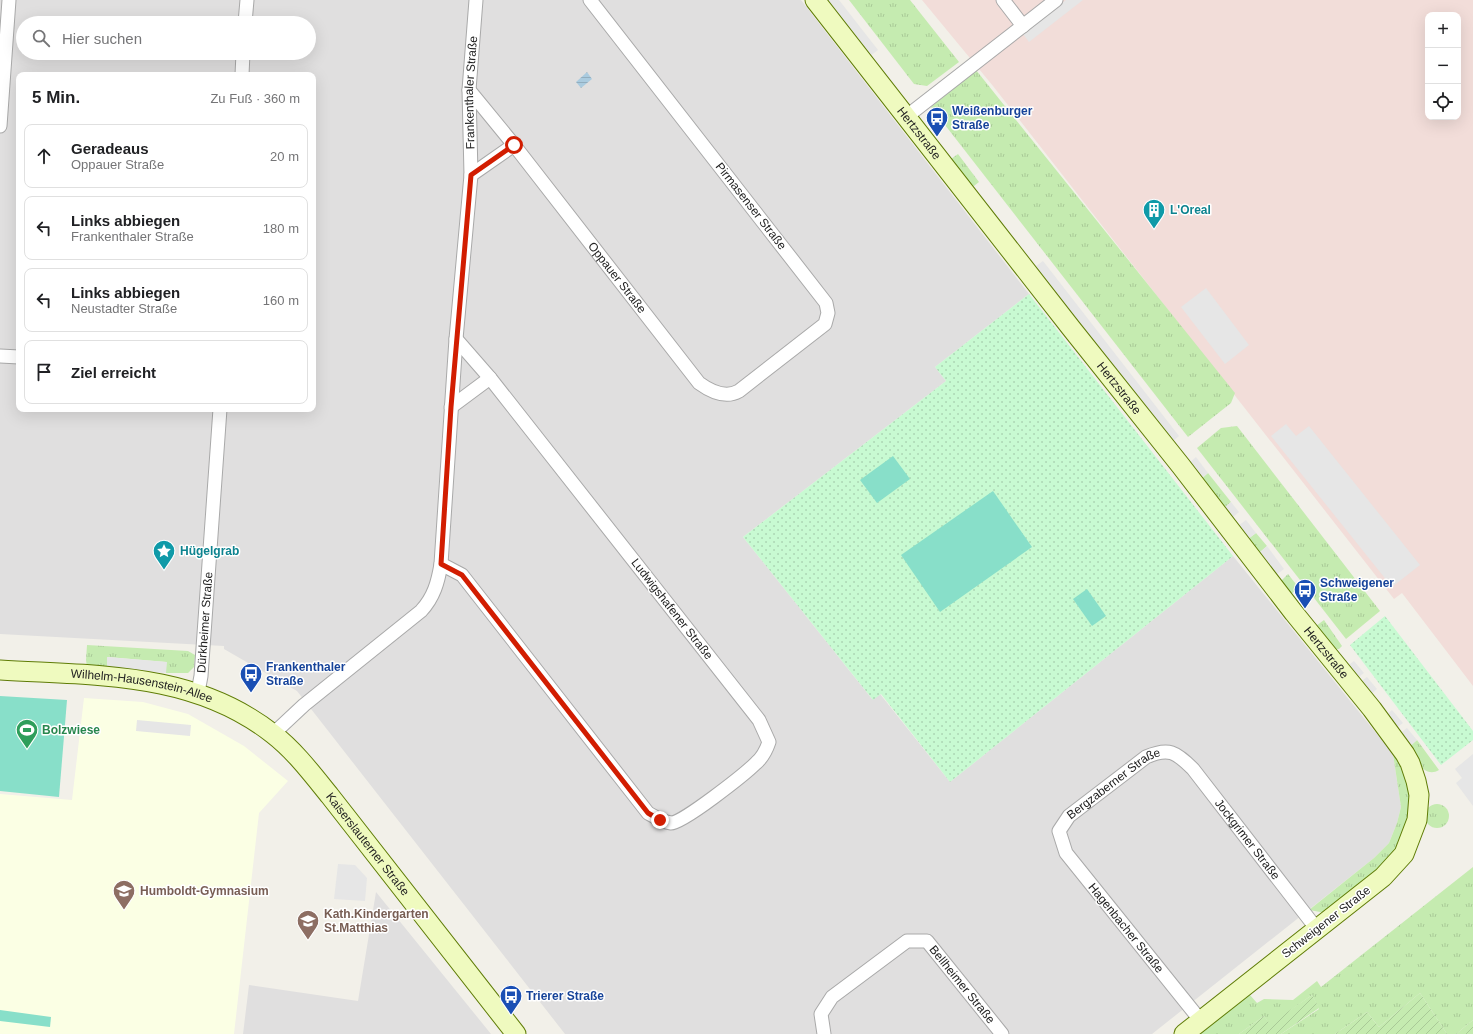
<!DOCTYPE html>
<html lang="de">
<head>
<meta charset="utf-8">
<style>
  :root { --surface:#fff; --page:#f6f6f6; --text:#202124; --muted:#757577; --line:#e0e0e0 }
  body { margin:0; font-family:Arial,sans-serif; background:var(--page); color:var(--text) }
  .controls { position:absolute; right:12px; top:12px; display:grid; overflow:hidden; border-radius:8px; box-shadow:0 4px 16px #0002 }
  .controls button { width:36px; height:36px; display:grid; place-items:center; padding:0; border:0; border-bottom:1px solid var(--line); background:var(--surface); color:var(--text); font:20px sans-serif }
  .stop { position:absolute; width:12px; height:12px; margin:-9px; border:3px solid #d21d01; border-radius:50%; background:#fff }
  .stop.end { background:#d21d01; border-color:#fff; box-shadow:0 1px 4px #0008 }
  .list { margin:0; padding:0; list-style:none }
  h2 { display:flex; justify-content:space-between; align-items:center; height:52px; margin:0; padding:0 16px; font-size:17px }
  h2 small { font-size:13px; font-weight:400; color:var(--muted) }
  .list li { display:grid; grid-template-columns:26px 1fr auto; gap:12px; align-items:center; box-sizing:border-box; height:64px; margin:0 8px 8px; padding:0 8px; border:1px solid var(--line); border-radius:8px }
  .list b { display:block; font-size:15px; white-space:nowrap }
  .list p { margin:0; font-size:13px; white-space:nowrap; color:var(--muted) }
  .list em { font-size:13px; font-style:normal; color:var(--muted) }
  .icon { flex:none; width:22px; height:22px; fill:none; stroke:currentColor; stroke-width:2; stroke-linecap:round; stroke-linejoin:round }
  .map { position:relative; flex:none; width:1473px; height:1034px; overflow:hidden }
  .search { position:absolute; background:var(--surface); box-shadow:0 4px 16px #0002; left:16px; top:16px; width:300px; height:44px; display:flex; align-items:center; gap:10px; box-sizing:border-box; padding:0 14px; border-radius:22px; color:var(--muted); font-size:15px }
  .panel { position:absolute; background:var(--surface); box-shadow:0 4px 16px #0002; left:16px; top:72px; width:300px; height:340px; border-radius:8px }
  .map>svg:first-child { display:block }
  .residential { fill:#e0dfdf; fill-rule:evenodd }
  .commercial { fill:#f2ddd9; fill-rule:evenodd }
  .education { fill:#fbffe4 }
  .grass { fill:url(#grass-tufts) }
  .park { fill:url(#park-dots) }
  .garden { fill:url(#garden-furrows) }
  .pitch { fill:#88dfc9 }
  .parking { fill:#e6e6e6 }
  .water { fill:url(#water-rules) }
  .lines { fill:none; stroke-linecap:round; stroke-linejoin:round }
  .street-casing { stroke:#a9a9a9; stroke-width:15 }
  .secondary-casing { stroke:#5f7c06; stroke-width:21 }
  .street { stroke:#fff; stroke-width:13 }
  .secondary { stroke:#effabf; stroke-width:19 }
  .route { stroke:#d21d01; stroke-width:5 }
  .labels { text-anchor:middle; stroke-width:3; stroke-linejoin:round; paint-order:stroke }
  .street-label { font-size:12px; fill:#222; stroke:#fff }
  .transit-label { font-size:12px; font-weight:bold; fill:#164399; stroke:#fff; text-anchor:start }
  .culture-label { font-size:12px; font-weight:bold; fill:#0d838f; stroke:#fff; text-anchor:start }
  .leisure-label { font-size:12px; font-weight:bold; fill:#27864d; stroke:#fff; text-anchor:start }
  .education-label { font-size:12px; font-weight:bold; fill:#785e54; stroke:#fff; text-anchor:start }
</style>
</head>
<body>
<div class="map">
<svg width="1473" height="1034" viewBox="0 0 1473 1034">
  <defs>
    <pattern id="grass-tufts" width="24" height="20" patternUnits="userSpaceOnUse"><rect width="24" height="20" fill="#c5ebb0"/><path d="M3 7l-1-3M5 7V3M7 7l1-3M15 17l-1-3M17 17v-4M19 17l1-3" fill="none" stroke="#a9c997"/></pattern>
    <pattern id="park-dots" width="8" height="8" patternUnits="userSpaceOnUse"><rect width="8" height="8" fill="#c8fad2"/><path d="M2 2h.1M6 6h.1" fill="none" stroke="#acd6b4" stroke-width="1.8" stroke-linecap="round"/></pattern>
    <pattern id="garden-furrows" width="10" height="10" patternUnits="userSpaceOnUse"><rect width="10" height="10" fill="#c5ebb0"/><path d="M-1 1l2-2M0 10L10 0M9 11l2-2" fill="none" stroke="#a9c997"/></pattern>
    <pattern id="water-rules" width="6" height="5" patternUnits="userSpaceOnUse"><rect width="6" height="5" fill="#aacbdf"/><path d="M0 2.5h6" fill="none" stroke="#92aebf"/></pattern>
  </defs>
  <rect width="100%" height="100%" fill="#f2f0e9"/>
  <!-- residential -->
  <g class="residential">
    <path d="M0 0H801L1029 294 935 367 946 381 743 537 872 699 880 694 950 782 1233 556 1393 754 1401 807 1397 823 1389 843 1374 858 1152 1034H565L297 691 224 649V646L0 634ZM23 23H309V53H23ZM19 75H313V409H19Z"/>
    <path d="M376 892 491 1034H243L249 985 358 1001Z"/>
  </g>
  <!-- commercial -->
  <path class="commercial" d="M922 0H1473V686L1402 593 1394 599 993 86ZM1428 15H1458V117H1428Z"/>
  <!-- education -->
  <path class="education" d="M84 698 143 702 188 714 244 746 288 781 259 813 234 1034H0V794L72 800Z"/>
  <!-- grass -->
  <g class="grass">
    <path d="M849 0H910L959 62 927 86 914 84Z"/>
    <path d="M976 70 1235 393 1231 403 1188 437 931 107Z"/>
    <path d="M958 154 979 182 974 186 970 185 951 159Z"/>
    <path d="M1237 426 1380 611 1346 639 1197 448 1221 428Z"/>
    <path d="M1208 473 1231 502 1224 508 1201 479Z"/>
    <path d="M1256 533 1267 546 1259 553 1248 539Z"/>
    <path d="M1288 574 1299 588 1291 594 1281 581Z"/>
    <path d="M1324 620 1342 646 1339 649H1335L1316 626Z"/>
    <path d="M87 645 188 651 195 655 194 667 188 673H166V662L108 657 107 668 87 667 86 660Z"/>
    <path d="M1417 740 1439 770C1424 779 1415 758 1408 748Z"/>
    <path d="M1393 754 1405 771 1412 806 1394 857 1326 913 1309 910 1374 858 1389 843 1397 823 1401 807Z"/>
    <circle cx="1437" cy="816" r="12"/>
    <path d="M1473 867V1020L1456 1034H1447L1420 993 1379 1027 1367 1012 1335 1034H1281L1319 1009 1312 995 1270 1025 1264 1016 1239 1034H1196L1245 995H1250L1257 1003 1264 999 1293 1000 1317 981 1321 987Z"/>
  </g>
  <!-- park -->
  <g class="park">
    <path d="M1029 294 1233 556 950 782 881 694 873 700 743 537 946 381 935 367Z"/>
    <path d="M1385 616 1473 731V740L1441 765 1350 645Z"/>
  </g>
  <!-- garden -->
  <g class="garden">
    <path d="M1420 993 1447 1034H1335L1367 1012 1379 1027Z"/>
    <path d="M1312 995 1319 1008 1281 1034H1239L1264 1016 1270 1024Z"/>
    <path d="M1473 1020V1034H1456Z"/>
  </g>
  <!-- pitch -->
  <g class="pitch">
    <path d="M893 456 910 479 877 503 860 480Z"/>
    <path d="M993 491 1032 547 940 612 901 555Z"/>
    <path d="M1087 589 1106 616 1092 626 1073 599Z"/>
    <path d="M0 696 67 700 59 797 0 791Z"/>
    <path d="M0 1010 51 1017 50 1027 0 1021Z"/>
  </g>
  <!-- parking -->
  <g class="parking">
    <path d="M826 0H839L878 50 870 56Z"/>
    <path d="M1066 0H1083L1029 42 1023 34Z"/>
    <path d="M1043 261 1179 436 1172 442 1035 267Z"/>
    <path d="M1206 288 1249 345 1225 364 1181 307Z"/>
    <path d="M1286 424 1296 436 1309 426 1420 565 1392 587 1271 436Z"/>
    <path d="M1196 457 1208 473 1201 479 1188 464Z"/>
    <path d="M1231 502 1239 512 1232 518 1224 508Z"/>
    <path d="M1246 520 1256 533 1248 539 1238 526Z"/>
    <path d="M1267 546 1284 569 1276 575 1259 553Z"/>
    <path d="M107 657 167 662 166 673 107 668Z"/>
    <path d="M1354 661 1364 673 1355 680 1345 668Z"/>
    <path d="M1367 677 1377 689 1368 697 1358 684Z"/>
    <path d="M1392 710 1403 723 1394 730 1384 717Z"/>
    <path d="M137 720 191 725 190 736 136 731Z"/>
    <path d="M1407 728 1417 740 1408 748 1398 735Z"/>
    <path d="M1473 754V806L1456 783 1462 778 1455 769Z"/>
    <path d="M338 864 355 865 367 878 365 901 334 899Z"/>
  </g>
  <!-- water -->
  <path class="water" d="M587 72 592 79 581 88 576 82Z"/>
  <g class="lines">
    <!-- street casing -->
    <g class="street-casing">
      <g id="street">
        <path d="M1003 0 1023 26"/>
        <path d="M245 23 247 0"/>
        <path d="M242 75 243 53"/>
        <path id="s1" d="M469 90 514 145 699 383C710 391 725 399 739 391L825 324 828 313 826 303 590 0"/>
        <path d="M906 117 1056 0"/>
        <path d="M0 126 9 0"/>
        <path d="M471 175 514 145"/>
        <path d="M0 356 19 357"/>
        <path d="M451 407 490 378"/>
        <path d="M441 564 462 575 648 813C655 817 663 822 671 823 683 823 745 774 756 763 763 757 766 751 769 742L759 720 490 378 456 339"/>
        <path id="s2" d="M198 692 201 676 220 409"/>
        <path id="s3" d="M273 734 304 705 421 611C434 597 438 582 441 564L456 339 471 175 469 90 476 0"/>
        <path id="s4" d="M1201 1021 1066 853 1059 831 1069 816 1146 757C1169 747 1176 752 1193 769L1316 928"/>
        <path id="s5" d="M824 1034 821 1014 832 997 907 941H927L1002 1034"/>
      </g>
    </g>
    <!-- secondary casing -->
    <g class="secondary-casing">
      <g id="secondary">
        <path id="s6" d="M815 0 1071 328 1181 466 1294 613 1372 709 1405 754 1410 763 1416 781 1419 795 1417 820 1404 854 1383 877 1184 1034"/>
        <path id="s7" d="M0 670C95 676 193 671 273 734 295 751 313 775 330 796L516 1034"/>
      </g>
    </g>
    <!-- street -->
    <use href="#street" class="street"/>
    <!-- secondary -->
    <use href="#secondary" class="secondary"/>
  </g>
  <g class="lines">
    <!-- route -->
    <path class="route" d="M514 145 471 175 451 407 441 564 462 575 648 813 660 820"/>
  </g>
  <!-- icons -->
  <defs>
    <g id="bus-pin" transform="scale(1.15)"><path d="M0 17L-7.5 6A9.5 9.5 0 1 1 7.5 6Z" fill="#1a4fb4" stroke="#fff"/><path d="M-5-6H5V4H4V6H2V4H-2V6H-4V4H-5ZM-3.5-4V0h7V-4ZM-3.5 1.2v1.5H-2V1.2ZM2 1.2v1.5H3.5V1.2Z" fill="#fff"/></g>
    <g id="building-pin" transform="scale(1.15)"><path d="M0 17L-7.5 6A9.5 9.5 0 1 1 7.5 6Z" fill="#0f9aa8" stroke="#fff"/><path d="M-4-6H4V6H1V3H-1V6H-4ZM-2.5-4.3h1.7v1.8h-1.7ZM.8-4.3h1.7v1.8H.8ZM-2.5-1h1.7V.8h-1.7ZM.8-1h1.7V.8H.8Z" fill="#fff"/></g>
    <g id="sight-pin" transform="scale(1.15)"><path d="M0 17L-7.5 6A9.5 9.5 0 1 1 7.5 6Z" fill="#0f9aa8" stroke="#fff"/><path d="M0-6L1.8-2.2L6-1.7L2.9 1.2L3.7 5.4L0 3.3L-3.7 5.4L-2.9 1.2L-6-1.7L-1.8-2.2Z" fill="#fff"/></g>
    <g id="stadium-pin" transform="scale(1.15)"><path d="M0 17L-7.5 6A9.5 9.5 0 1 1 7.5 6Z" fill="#2e9e5b" stroke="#fff"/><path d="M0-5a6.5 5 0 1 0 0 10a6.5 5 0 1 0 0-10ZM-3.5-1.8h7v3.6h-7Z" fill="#fff"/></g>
    <g id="school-pin" transform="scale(1.15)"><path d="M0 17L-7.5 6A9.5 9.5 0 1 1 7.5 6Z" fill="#8d6e63" stroke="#fff"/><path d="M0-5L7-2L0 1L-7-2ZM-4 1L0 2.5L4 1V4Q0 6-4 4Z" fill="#fff"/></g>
  </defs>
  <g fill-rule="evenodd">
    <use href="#bus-pin" x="937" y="118"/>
    <use href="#building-pin" x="1154" y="210"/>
    <use href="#sight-pin" x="164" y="551"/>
    <use href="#bus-pin" x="1305" y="590"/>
    <use href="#bus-pin" x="251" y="674"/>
    <use href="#stadium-pin" x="27" y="730"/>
    <use href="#school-pin" x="124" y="891"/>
    <use href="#school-pin" x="308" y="921"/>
    <use href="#bus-pin" x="511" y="996"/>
  </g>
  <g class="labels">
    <!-- street labels -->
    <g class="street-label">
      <text dy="4" stroke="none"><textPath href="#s3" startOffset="717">Frankenthaler Straße</textPath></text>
      <text dy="4" stroke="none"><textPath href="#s6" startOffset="169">Hertzstraße</textPath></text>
      <text transform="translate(751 206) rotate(52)" y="4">Pirmasenser Straße</text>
      <text dy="4" stroke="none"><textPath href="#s1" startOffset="239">Oppauer Straße</textPath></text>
      <text dy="4" stroke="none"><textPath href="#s6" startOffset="493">Hertzstraße</textPath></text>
      <text transform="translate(672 609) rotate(52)" y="4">Ludwigshafener Straße</text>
      <text dy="4" stroke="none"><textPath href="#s2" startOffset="70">Dürkheimer Straße</textPath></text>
      <text dy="4" stroke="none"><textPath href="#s6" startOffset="829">Hertzstraße</textPath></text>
      <text dy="4" stroke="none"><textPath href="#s7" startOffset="143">Wilhelm-Hausenstein-Allee</textPath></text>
      <text dy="4" stroke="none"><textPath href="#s4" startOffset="312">Bergzaberner Straße</textPath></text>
      <text dy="4" stroke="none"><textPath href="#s4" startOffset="496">Jockgrimer Straße</textPath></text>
      <text dy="4" stroke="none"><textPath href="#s7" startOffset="431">Kaiserslauterner Straße</textPath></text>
      <text transform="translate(1326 922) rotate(-38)" y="4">Schweigener Straße</text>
      <text transform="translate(1126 928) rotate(51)" y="4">Hagenbacher Straße</text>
      <text dy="4" stroke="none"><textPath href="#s5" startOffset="210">Bellheimer Straße</textPath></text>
    </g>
    <!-- transit labels -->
    <g class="transit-label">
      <text x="952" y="115">Weißenburger<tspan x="952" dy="14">Straße</tspan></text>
      <text x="1320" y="587">Schweigener<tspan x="1320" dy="14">Straße</tspan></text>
      <text x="266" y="671">Frankenthaler<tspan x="266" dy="14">Straße</tspan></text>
      <text x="526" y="1000">Trierer Straße</text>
    </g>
    <!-- culture labels -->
    <g class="culture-label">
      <text x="1170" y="214">L'Oreal</text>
      <text x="180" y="555">Hügelgrab</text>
    </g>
    <!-- leisure labels -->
    <g class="leisure-label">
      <text x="42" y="734">Bolzwiese</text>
    </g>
    <!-- education labels -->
    <g class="education-label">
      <text x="140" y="895">Humboldt-Gymnasium</text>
      <text x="324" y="918">Kath.Kindergarten<tspan x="324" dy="14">St.Matthias</tspan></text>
    </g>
  </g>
</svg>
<div class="controls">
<button>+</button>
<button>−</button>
<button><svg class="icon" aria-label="locate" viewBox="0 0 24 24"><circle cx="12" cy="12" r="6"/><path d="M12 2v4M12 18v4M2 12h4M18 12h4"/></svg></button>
</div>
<div class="stop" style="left:514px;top:145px"></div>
<div class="stop end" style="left:660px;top:820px"></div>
<div class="search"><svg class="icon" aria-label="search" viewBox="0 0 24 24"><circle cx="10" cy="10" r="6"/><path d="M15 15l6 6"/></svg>Hier suchen</div>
<section class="panel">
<h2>5 Min.<small>Zu Fuß · 360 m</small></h2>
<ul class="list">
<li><svg class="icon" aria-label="ahead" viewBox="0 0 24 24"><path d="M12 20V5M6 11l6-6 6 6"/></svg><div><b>Geradeaus</b><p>Oppauer Straße</p></div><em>20 m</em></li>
<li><svg class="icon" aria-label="left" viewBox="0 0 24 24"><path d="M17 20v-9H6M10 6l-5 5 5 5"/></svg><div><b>Links abbiegen</b><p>Frankenthaler Straße</p></div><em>180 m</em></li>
<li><svg class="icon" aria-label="left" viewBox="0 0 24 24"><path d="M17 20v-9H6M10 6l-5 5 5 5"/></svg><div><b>Links abbiegen</b><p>Neustadter Straße</p></div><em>160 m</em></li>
<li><svg class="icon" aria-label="arrive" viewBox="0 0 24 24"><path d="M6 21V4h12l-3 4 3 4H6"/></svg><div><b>Ziel erreicht</b></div></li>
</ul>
</section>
</div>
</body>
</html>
